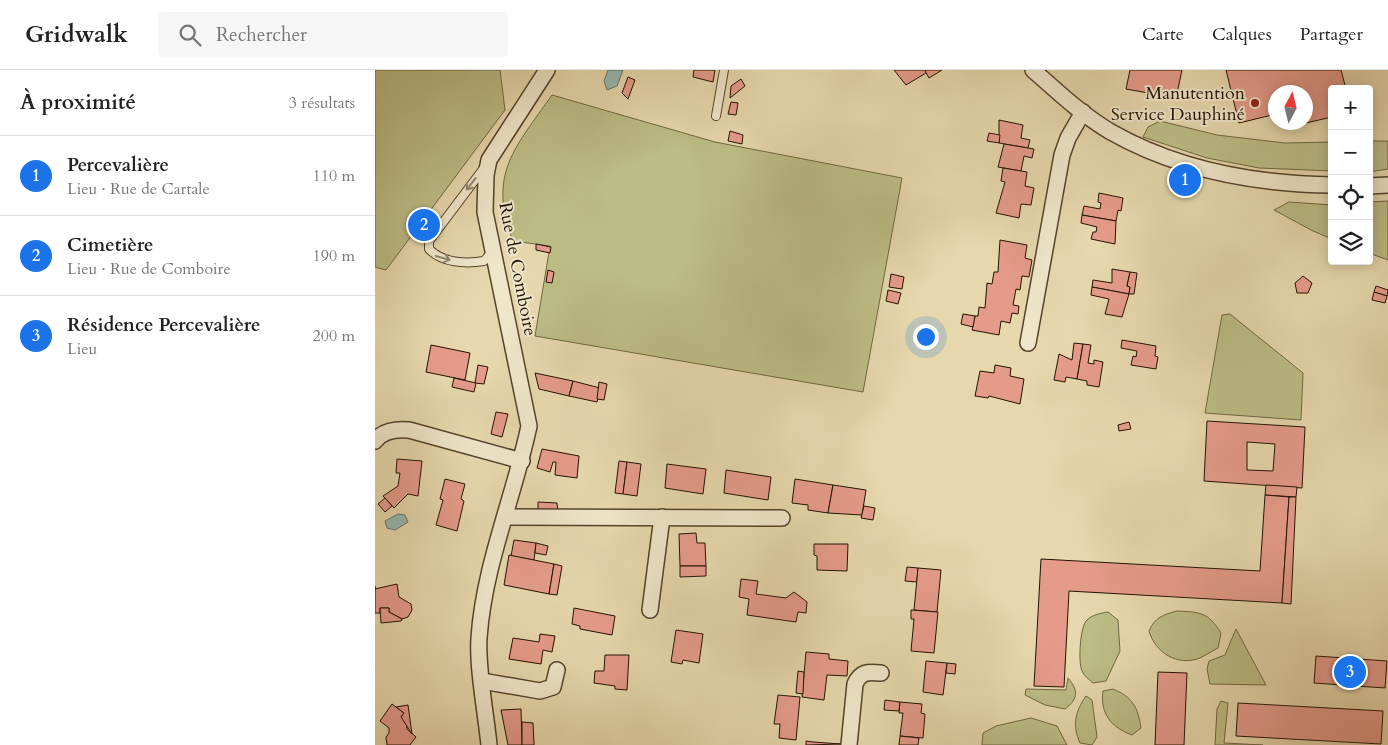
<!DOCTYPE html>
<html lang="fr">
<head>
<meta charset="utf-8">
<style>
  :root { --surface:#fff; --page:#f6f6f6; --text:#222; --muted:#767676; --line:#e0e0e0; --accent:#1a73e8 }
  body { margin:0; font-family:Cardo,serif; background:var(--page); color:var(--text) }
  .controls { position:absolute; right:15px; top:15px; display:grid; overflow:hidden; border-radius:5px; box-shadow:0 2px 12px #0003 }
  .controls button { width:45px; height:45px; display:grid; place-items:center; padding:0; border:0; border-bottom:1px solid var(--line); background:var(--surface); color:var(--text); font:25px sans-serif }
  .compass { position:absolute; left:893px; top:15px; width:45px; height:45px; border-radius:50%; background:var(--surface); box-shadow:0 2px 12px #0003; rotate:7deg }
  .you { position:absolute; left:550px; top:266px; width:18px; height:18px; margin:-12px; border:4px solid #fff; border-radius:50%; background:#1a73e8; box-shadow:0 0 0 8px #1a73e833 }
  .badge { display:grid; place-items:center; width:32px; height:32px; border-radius:50%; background:var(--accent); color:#fff; font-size:16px; font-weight:700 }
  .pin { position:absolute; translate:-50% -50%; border:2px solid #fff; box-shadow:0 1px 5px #0006 }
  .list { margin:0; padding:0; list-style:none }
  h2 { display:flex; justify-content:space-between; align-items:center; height:65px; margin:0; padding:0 20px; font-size:21px }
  h2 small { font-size:16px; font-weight:400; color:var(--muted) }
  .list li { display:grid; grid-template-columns:32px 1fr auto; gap:15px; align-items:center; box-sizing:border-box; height:80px; padding:0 20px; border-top:1px solid var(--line) }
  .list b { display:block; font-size:19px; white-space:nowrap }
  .list p { margin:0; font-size:16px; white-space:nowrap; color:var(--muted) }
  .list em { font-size:16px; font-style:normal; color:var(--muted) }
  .icon { flex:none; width:28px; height:28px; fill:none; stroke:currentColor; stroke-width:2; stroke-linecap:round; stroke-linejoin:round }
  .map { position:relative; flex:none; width:1013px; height:675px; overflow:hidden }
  header { display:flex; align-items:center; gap:30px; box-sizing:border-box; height:70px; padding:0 25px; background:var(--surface); border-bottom:1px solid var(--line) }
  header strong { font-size:24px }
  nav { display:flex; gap:28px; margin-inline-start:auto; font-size:18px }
  .search { width:350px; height:45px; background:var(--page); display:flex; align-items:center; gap:12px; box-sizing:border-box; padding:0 18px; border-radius:5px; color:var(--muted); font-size:19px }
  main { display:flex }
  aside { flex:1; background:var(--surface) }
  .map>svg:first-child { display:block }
  .green { fill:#bcbc85; stroke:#706742 }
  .water { fill:#97b8b0; stroke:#69766a }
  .building { fill:#e59b8a; stroke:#231200; fill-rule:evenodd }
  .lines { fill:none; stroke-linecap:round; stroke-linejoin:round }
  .service-casing { stroke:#54432b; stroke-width:10 }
  .minor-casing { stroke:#54432b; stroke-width:18 }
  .service { stroke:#efe5c9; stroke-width:8 }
  .minor { stroke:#efe5c9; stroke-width:15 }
  .oneway { stroke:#93866f }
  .poi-dot { fill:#8f2418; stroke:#efe5c9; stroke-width:2 }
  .labels { text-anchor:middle; stroke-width:4; stroke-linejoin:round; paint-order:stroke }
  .poi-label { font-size:18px; fill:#231200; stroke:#efe5c9; text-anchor:end }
  .street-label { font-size:18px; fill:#231200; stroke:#efe5c9 }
</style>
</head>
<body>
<header>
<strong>Gridwalk</strong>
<div class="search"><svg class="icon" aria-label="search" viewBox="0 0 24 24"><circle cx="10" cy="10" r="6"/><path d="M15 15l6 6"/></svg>Rechercher</div>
<nav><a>Carte</a><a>Calques</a><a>Partager</a></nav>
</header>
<main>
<aside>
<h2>À proximité<small>3 résultats</small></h2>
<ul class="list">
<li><span class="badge">1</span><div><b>Percevalière</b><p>Lieu · Rue de Cartale</p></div><em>110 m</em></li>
<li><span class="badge">2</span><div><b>Cimetière</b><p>Lieu · Rue de Comboire</p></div><em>190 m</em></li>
<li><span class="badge">3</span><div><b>Résidence Percevalière</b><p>Lieu</p></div><em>200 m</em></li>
</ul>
</aside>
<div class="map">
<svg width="1013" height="675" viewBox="0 0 1013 675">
  <rect width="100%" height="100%" fill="#e6d7ac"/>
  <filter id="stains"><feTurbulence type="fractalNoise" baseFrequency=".004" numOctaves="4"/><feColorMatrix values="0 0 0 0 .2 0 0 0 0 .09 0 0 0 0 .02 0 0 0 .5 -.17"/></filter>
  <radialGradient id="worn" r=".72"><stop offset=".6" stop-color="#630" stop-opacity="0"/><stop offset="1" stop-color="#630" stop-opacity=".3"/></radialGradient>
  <!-- green -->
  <g class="green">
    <path d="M0 0H125L130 40 11 200 0 197Z"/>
    <path d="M177 25 340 72 527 108 488 322 160 266 175 176 138 171C112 104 140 78 177 25Z"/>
    <path d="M785 51 842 65 910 73 957 72V101L884 98 832 88 768 67 773 57Z"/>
    <path d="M994 71H1013V99L994 102Z"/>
    <path d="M1013 131V190L994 183V132Z"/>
    <path d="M914 132 957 135V169L938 161 899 140Z"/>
    <path d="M855 244 928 303 926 350 830 343 847 245Z"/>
    <path d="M802 541C825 542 833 542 846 563L843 578C837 581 831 585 825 588 802 597 780 582 774 561 780 547 788 545 802 541Z"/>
    <path d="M733 542 743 550 745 581 731 611 718 613C714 609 709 606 707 601 703 592 705 559 711 551 716 545 726 543 733 542Z"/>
    <path d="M861 559 891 615 835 614 832 599 834 591 850 585Z"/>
    <path d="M693 608C704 621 703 629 690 639L670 635 650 625 651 619 691 620Z"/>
    <path d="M738 619C758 627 763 638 766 658L757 665C736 657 725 644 728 621Z"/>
    <path d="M711 626 717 630 722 667 717 675 705 673C697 655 700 642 711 626Z"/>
    <path d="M846 631 853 633 849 673 888 675H840L842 639Z"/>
    <path d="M656 648 682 656 692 675H607L608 663 621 656Z"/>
  </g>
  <!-- water -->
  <g class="water">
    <path d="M233 0H248L242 16 232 20 229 11Z"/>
    <path d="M23 444 30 445 33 452 20 460 12 458 10 451Z"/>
  </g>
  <!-- building -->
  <g class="building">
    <path d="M319 0H340L338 12 318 7Z"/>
    <path d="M519 0H552L551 3 531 15Z"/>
    <path d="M552 0H567L554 8 550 1Z"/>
    <path d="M755 0H807L801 28 751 19Z"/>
    <path d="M851 0H966L971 19H957V47L922 55 921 52H931V22H901V44L864 53Z"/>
    <path d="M253 7 260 10 253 29 247 23Z"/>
    <path d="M366 9 370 16 355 28 356 16Z"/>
    <path d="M356 32 363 33 361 45 353 44Z"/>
    <path d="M624 50 648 55 646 68 655 70 653 78 624 73Z"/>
    <path d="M355 61 368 65 367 74 353 71Z"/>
    <path d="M614 63 625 65 624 73 612 71Z"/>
    <path d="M629 74 659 79 657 88 649 86 646 101 623 97Z"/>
    <path d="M628 98 652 102 650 116 659 118 656 135 646 134 644 148 621 143 630 112 626 111Z"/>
    <path d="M724 123 748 128 746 141 743 140 741 151 707 145 709 136 725 139 726 133 723 132Z"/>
    <path d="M707 145 741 151 740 174 716 169 718 162H721L722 157 706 153Z"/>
    <path d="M625 170 652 175 650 188 657 190 654 207 647 206 645 220 641 219 638 235 644 236 643 244 637 243 635 253 626 251 624 265 597 260 600 246H603L604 237 610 238 612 213 617 214 619 202H623Z"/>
    <path d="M161 174 176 177 175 183 161 180Z"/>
    <path d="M737 199 755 202 752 216 755 217 754 224 717 217 718 210 737 213Z"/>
    <path d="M173 200 179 202 177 213 171 212Z"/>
    <path d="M755 202 762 203 759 224H754L755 217 752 216Z"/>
    <path d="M516 204 529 207 527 219 514 217Z"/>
    <path d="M928 206 937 213 933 223H922L920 213Z"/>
    <path d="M1001 216 1013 220 1012 226 999 222Z"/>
    <path d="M717 217 754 224 747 247 730 244 734 229 716 225Z"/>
    <path d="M513 220 526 223 523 234 511 231Z"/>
    <path d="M999 222 1012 226 1010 233 997 230Z"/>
    <path d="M588 244 600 246 598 257 586 254Z"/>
    <path d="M747 270 781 276 780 286 783 287 781 299 756 295 758 286 761 287 762 281 746 278Z"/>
    <path d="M699 273 708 274 702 309 691 307 690 312 679 310 684 284 697 290Z"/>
    <path d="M708 274 716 275 713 293 719 294V290L728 292 724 317 712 315V311L702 309Z"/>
    <path d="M56 275 95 283 90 310 51 302Z"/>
    <path d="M103 295 113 297 109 314 100 313Z"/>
    <path d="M620 295 636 298 635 306 649 309 645 334 614 326 613 328 600 326 605 301 619 303Z"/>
    <path d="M160 303 198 311 194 326 164 319Z"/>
    <path d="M79 308 101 313 99 322 77 317Z"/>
    <path d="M198 311 225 318 222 332 194 326Z"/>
    <path d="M224 312 232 314 229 330 222 329Z"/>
    <path d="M121 342 133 344 127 367 116 364Z"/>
    <path d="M832 351 930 357 927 418 829 411ZM872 372 900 374 898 401 872 400Z"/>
    <path d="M754 352 756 359 744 361 743 355Z"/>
    <path d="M167 379 204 386 202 408 180 405 181 392H178L175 402 162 398Z"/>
    <path d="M22 389 47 391 43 426 33 424 19 438 8 426 23 416 25 403H21Z"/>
    <path d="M244 391 252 392 248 424 240 423Z"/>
    <path d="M252 392 266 394 262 426 248 424Z"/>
    <path d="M292 394 331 399 328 424 290 418Z"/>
    <path d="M351 400 396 407 393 430 349 423Z"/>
    <path d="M70 409 90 414 86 429 89 431 82 461 61 455 68 430 65 429Z"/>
    <path d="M420 409 458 415 453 443 433 440V435L417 433Z"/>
    <path d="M458 415 491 420 487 445 453 443Z"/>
    <path d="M891 415 922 417 921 427 890 425Z"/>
    <path d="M890 425 914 427 907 533 694 521 689 617 659 616 666 489 885 501Z"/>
    <path d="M914 427H921L916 534 907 533Z"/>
    <path d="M10 428 17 436 10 442 3 434Z"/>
    <path d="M163 432 182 433 183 443H163Z"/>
    <path d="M489 436 500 438 498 450 486 448Z"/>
    <path d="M321 463 322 473H330L331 496H305L304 464Z"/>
    <path d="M139 470 161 473 159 490 136 486Z"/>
    <path d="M161 473 173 476 171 485 160 483Z"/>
    <path d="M439 474H473L472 501 442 500V486L439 485Z"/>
    <path d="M134 485 179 494 174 524 129 515Z"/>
    <path d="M179 494 187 496 182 525 174 524Z"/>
    <path d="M305 496H331V506L305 507Z"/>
    <path d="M532 497 543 498 542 512 530 511Z"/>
    <path d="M543 498 566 500 562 542 539 540Z"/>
    <path d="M366 509 383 511 381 524 411 528 419 522 432 532 431 543 423 542 421 552 372 545 374 529 364 527Z"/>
    <path d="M22 514 24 527 36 534 37 540 33 547 27 549 14 542V538H5V543H0V516V519Z"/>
    <path d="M5 538H14V542L27 549 26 551 6 553Z"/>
    <path d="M199 538 240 546 237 565 205 559V556L197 554Z"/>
    <path d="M536 540 563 542 559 583 536 581 539 549H536Z"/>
    <path d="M301 560 328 564 324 593 308 590 307 594 296 592Z"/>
    <path d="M165 564 180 566 177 582 168 580 166 594 134 589 138 568 164 572Z"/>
    <path d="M431 582 454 584V589L473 591 472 606 452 605 449 630 427 627Z"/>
    <path d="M230 585H254L252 620 240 619V616L219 613 220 601H229Z"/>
    <path d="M941 586 1012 591 1010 618 939 613Z"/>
    <path d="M551 591 572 593 568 625 548 622Z"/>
    <path d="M572 593 581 594 580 604 571 603Z"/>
    <path d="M423 601 429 602 428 624 421 623Z"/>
    <path d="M783 602 812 603 809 675H780Z"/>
    <path d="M403 625 425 627 421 670 404 668 405 654H399Z"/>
    <path d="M510 630 525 632 524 641 509 640Z"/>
    <path d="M525 632 547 634 546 643 550 644 548 668 525 666 528 643H524Z"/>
    <path d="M863 633 1008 641 1006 674 861 666Z"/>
    <path d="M17 634 29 643 26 647 31 652 32 659 41 667 35 675H12L11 667 14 663V658L5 651Z"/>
    <path d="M33 635 37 664 26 647 29 643 21 637Z"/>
    <path d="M146 639 147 675H133L126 640Z"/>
    <path d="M147 652 158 653 159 675H147Z"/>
    <path d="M525 666 544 668 543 675H524Z"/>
    <path d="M431 671 438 672 466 674 431 675Z"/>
  </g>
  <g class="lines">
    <!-- service casing -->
    <g class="service-casing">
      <g id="service">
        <path d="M341 46 349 0"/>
        <path d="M109 98 54 171V179C67 193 91 194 109 191L117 182"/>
      </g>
    </g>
    <!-- minor casing -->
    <g class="minor-casing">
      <g id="minor">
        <path d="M658 0C683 22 707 45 736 62 803 100 881 114 957 115"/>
        <path d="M994 116 1013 115"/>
        <path d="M653 273 687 85 693 68 708 42"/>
        <path d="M0 371C8 360 22 359 34 360L147 391"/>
        <path d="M130 447 407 448"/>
        <path d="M275 540 287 447"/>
        <path d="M107 611 165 621 178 617 182 600"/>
        <path d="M114 675C111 644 102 598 104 568 109 495 139 427 154 356L110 142 111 105 114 90 172 0"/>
        <path d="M474 675 480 614C486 601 493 602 506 603"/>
      </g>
    </g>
    <!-- service -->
    <use href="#service" class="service"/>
    <!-- minor -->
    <use href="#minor" class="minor"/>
  </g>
  <!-- one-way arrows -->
  <defs><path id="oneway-shaft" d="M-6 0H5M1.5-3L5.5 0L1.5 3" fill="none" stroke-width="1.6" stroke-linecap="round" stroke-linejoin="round" transform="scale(1.25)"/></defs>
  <g class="oneway">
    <use href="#oneway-shaft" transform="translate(96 114) rotate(128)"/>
    <use href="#oneway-shaft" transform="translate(68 188) rotate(16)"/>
  </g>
  <!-- markers -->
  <circle class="poi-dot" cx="880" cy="33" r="5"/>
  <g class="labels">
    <!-- poi labels -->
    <g class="poi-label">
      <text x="870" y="29">Manutention<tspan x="870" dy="21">Service Dauphiné</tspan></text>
    </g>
    <!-- street labels -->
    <g class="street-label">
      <text transform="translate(143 199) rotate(79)" y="6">Rue de Comboire</text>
    </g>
  </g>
  <rect width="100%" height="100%" filter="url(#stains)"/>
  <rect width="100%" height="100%" fill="url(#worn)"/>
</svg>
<div class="controls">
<button>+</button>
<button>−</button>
<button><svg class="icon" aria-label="locate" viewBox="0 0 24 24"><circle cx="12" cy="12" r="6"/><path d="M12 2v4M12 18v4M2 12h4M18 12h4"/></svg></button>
<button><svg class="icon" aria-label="layers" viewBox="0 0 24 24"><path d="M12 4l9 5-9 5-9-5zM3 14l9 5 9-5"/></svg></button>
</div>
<svg class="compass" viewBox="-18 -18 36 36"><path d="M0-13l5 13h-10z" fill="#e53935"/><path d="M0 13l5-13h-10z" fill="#767676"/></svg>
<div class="you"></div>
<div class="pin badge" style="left:810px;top:110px">1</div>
<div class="pin badge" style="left:49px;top:155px">2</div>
<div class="pin badge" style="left:975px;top:602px">3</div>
</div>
</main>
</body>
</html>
